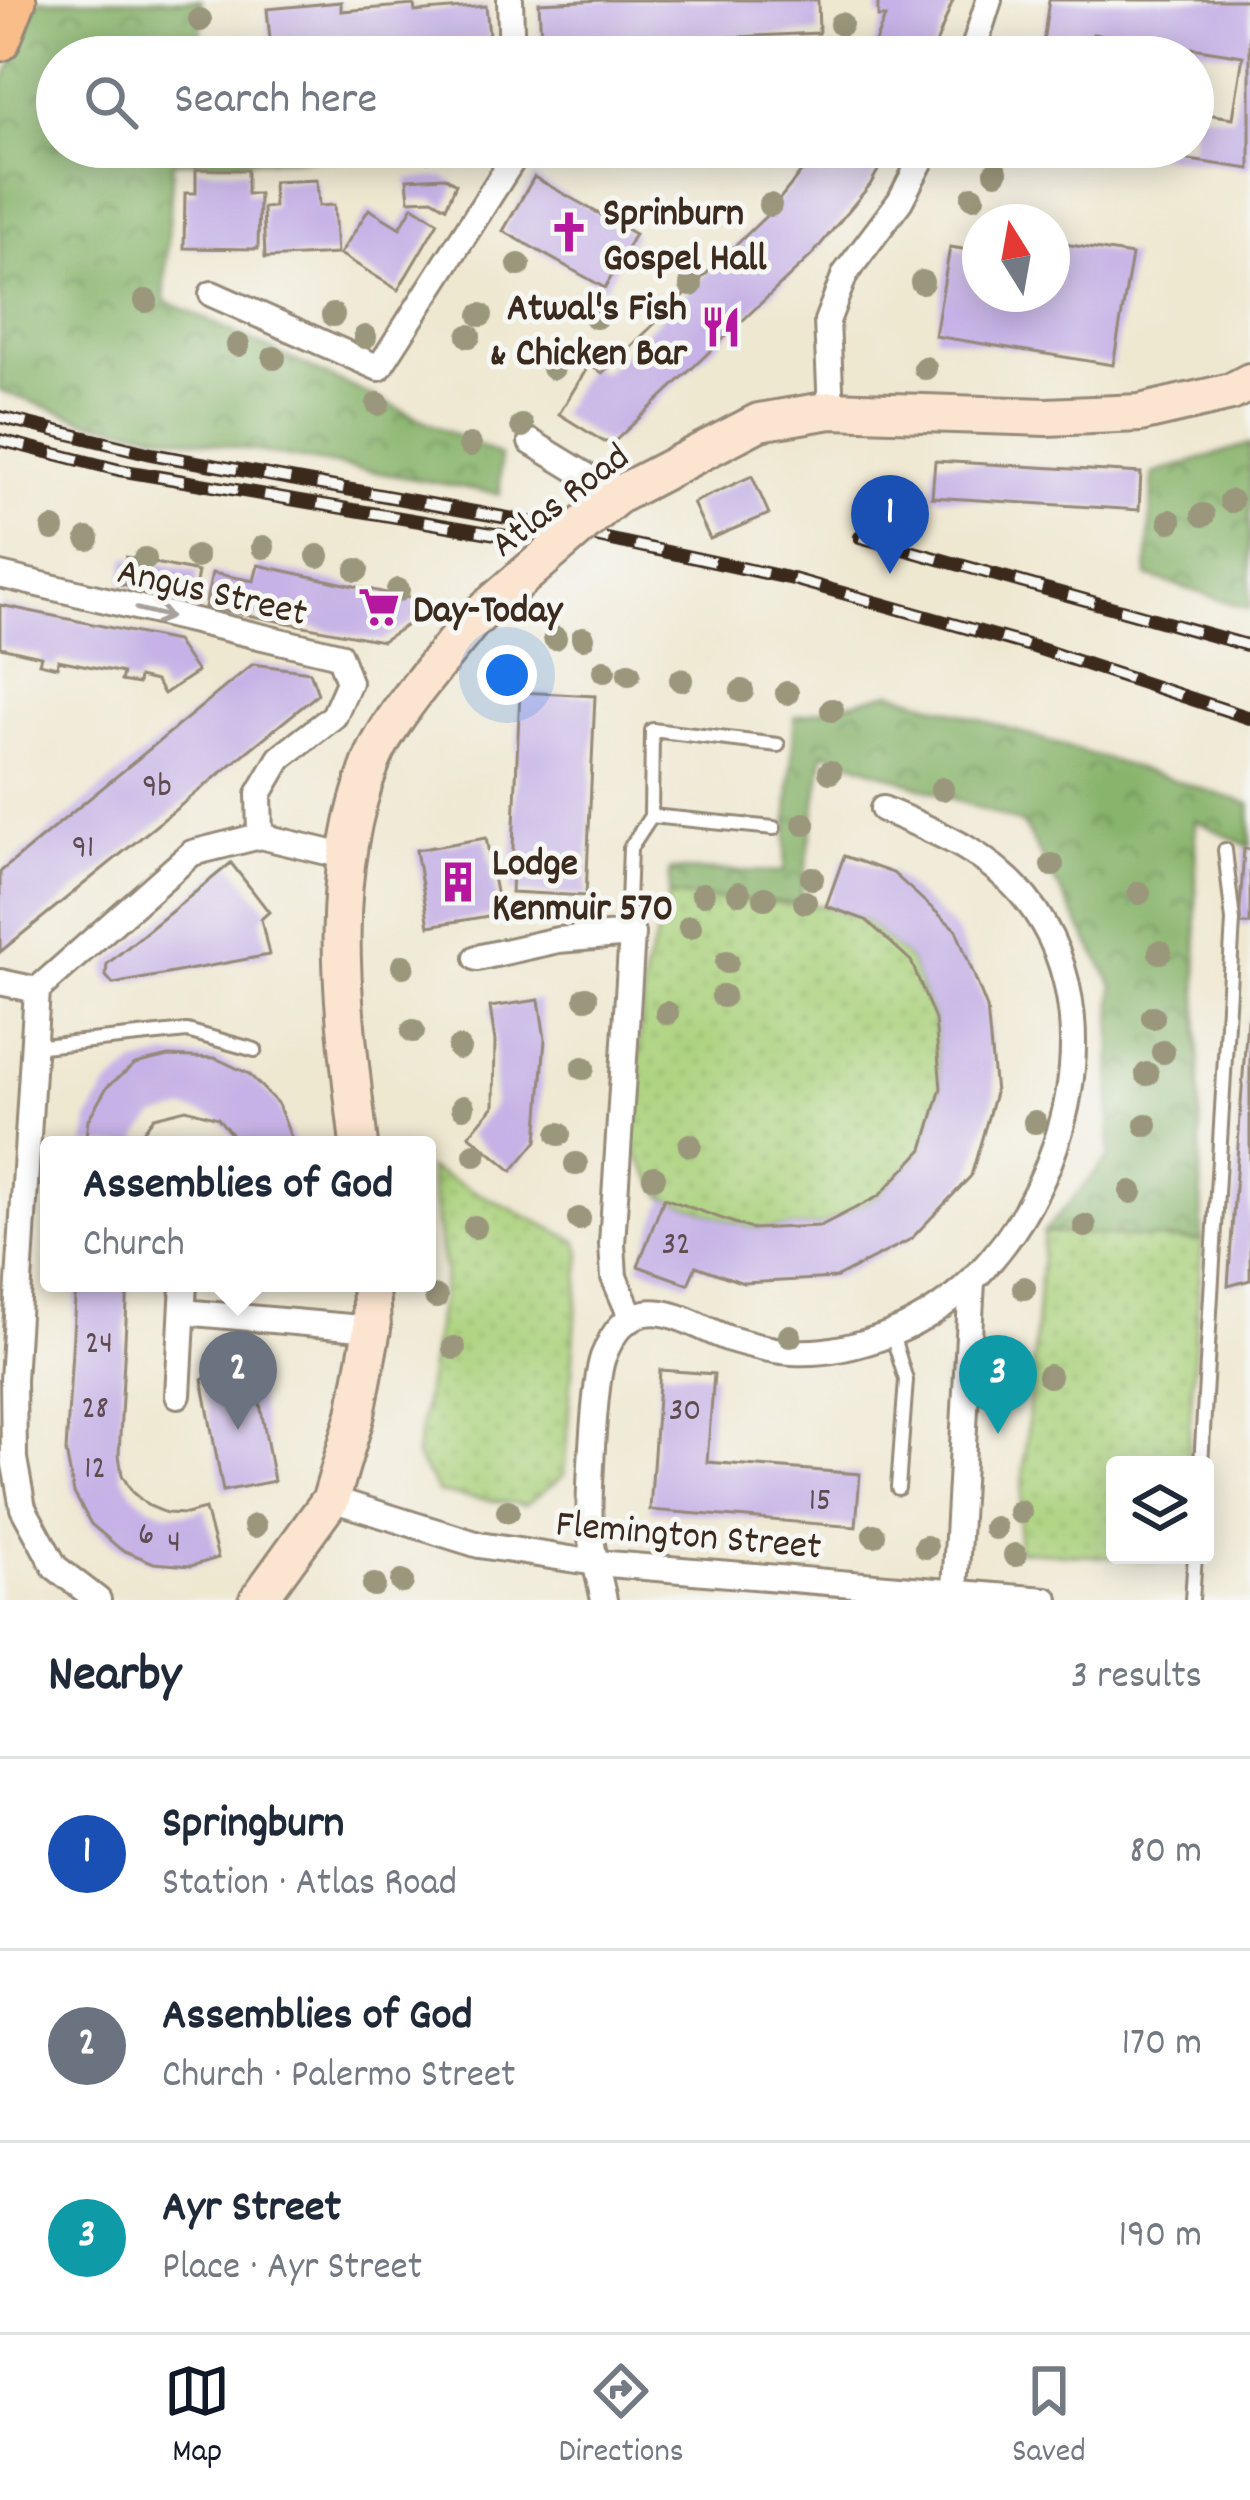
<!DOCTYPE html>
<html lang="en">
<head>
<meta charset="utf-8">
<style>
  :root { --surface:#fff; --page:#f2f2f3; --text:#1f2937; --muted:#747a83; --line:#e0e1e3; --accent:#111827 }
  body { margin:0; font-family:Dekko,sans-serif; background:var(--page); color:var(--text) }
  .controls { position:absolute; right:36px; bottom:36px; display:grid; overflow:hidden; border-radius:12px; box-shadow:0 6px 30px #0003 }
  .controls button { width:108px; height:108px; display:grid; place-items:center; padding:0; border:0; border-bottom:3px solid var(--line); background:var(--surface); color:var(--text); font:60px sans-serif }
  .compass { position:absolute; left:962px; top:204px; width:108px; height:108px; border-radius:50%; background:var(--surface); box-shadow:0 6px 30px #0003; rotate:349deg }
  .you { position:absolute; left:507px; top:675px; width:42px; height:42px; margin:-30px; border:9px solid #fff; border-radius:50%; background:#1a73e8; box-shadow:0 0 0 18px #1a73e833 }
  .badge { display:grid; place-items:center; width:78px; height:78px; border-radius:50%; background:var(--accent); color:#fff; font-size:39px; font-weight:700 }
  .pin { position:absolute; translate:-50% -99px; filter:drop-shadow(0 3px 6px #0008) }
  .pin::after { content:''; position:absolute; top:63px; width:42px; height:36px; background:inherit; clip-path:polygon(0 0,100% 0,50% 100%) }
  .popup { position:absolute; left:40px; top:1136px; width:396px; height:156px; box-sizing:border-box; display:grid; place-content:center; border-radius:12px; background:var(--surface); filter:drop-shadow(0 3px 9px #0005); font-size:39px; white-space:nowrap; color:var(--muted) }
  .popup b { font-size:45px; color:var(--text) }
  .popup::after { content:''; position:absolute; left:50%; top:100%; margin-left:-24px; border:24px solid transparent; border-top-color:var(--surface) }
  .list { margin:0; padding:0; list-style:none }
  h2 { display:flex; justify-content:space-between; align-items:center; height:156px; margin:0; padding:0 48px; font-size:51px }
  h2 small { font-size:39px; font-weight:400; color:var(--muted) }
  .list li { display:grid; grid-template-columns:78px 1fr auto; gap:36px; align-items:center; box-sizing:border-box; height:192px; padding:0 48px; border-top:3px solid var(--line) }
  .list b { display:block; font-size:45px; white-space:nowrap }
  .list p { margin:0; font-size:39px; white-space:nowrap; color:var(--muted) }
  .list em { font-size:39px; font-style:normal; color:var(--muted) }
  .icon { flex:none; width:66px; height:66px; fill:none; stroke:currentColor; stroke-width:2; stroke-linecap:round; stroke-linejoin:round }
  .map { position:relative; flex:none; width:1250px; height:1600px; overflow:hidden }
  .search { position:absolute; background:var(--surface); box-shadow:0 6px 30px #0003; left:36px; right:36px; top:36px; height:132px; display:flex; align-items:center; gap:30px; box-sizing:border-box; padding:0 42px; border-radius:66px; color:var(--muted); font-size:45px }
  .sheet { height:732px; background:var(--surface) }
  nav { display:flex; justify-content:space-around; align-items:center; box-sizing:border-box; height:168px; border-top:3px solid var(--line); background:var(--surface); font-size:33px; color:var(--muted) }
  nav a { display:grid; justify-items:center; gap:6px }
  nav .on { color:var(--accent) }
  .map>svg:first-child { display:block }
  .green { fill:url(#green-dots); stroke:#737e4e; stroke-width:3 }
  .forest { fill:url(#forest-crowns); stroke:#626f45; stroke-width:3 }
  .building { fill:#c6b2e6 }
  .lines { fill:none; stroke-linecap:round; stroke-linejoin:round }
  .lane-casing { stroke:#958978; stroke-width:18 }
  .street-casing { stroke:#958978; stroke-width:30 }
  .secondary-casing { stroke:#958978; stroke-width:42 }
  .primary-casing { stroke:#958978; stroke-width:45 }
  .lane { stroke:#fff; stroke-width:12 }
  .street { stroke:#fff; stroke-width:24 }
  .secondary { stroke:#fce5d0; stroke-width:36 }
  .primary { stroke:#f8bd89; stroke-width:39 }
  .rail-casing { stroke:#3b2a1e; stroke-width:14 }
  .rail { stroke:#f6f6f2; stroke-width:9; stroke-dasharray:27; stroke-linecap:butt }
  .secondary-bridge-casing { stroke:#958978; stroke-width:42; stroke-linecap:butt }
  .secondary-bridge { stroke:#fce5d0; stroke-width:36 }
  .tree { fill:#9b977c }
  .oneway { stroke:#a79f9a }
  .labels { text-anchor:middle; stroke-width:10; stroke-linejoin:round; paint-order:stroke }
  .number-label { font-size:33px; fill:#5e4c50 }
  .poi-label { font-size:39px; font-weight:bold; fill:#3b2a1e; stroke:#f6f6f2; text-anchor:start }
  .street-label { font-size:39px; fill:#3b2a1e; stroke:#f6f6f2 }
</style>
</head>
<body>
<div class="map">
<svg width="1250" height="1600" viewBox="0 0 1250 1600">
  <defs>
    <pattern id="green-dots" width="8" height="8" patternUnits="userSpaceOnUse" patternTransform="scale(3)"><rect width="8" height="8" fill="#abd27d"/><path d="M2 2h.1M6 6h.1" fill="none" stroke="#94b46c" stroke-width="1.8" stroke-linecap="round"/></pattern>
    <pattern id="forest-crowns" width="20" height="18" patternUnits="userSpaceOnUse" patternTransform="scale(3)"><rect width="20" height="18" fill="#88b46c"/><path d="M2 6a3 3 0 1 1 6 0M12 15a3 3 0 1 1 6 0" fill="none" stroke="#709358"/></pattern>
  </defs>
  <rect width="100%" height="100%" fill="#f6f6f2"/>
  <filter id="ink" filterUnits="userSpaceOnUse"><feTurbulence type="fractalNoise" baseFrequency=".00833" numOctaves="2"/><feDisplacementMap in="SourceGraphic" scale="24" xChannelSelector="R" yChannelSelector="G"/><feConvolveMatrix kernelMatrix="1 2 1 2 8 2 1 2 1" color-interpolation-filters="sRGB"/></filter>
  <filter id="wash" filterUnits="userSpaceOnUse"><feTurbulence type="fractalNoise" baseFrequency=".004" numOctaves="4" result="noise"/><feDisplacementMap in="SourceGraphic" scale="48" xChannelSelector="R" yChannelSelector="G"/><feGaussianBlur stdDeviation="2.7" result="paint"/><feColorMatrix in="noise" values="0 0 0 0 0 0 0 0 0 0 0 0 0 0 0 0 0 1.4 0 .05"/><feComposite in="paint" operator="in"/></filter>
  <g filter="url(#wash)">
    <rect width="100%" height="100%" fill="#efe8d1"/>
    <!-- green -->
    <g class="green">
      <path d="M669 896 826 906 866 920 911 961 935 1020 941 1088 923 1149 879 1196 820 1226 751 1229 664 1198 631 1145 645 972Z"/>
      <path d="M429 1169 577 1241 581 1252 564 1475 525 1505 439 1493 416 1457 445 1273Z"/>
      <path d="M1044 1232 1202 1241 1187 1465H1115V1555H1181L1180 1563 1017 1550Z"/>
    </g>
    <!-- forest -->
    <g class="forest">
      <path d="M39 0H201V57H57V147H351L352 158 173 162 164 300 500 456V494L87 421 0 391V90Z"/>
      <path d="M1250 444V609L1147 576 1153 474Z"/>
      <path d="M891 692 1250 804V847L1195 820 1202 1241 1044 1232 1109 1157 1113 985 1023 824 824 752 800 903 669 896 670 870 784 872 795 717Z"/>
    </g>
    <g id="blocks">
      <!-- building -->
      <g class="building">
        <path d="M604 0H818L819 33 586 44V57H542L539 3Z"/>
        <path d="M878 0H953L931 57H869L885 17H878Z"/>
        <path d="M1049 0H1250V169L1121 150 1193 147V112L1233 118 1243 56 1192 48 1190 57H1136L1139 40 1093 34 1089 57H1041Z"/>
        <path d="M341 2V11L414 5 415 12 486 6 491 54 419 57 418 47 345 53 344 44 271 50 267 9Z"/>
        <rect x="379" y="147" width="50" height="14"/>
        <path d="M821 147H891L870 185 812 255 615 441 604 442 559 414 589 365 602 373 614 363 766 216Z"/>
        <path d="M196 169 247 170V194H259L258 249 184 248 185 193H196Z"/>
        <path d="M445 177 456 184 446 207 432 199 409 200 407 179Z"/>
        <path d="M534 177 635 234 605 288 503 231Z"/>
        <path d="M317 180 319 206 334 205 337 254 265 258 263 208 274 207 273 182Z"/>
        <path d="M413 206 438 222 398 290 340 254 369 209 400 228Z"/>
        <path d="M978 234 980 294H1052V242L1132 255 1113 365 935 336 950 247 975 251Z"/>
        <path d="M935 461 1141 473 1139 510 932 497Z"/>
        <path d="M752 476 769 514 710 539 693 503Z"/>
        <path d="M126 557 198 572 193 598 121 584Z"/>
        <path d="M258 565 427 602V612L382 641 205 607 212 573 254 581Z"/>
        <path d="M0 605 176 641 197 672 164 694 156 681 139 677 138 684 121 681 123 673 58 660 57 667 39 663 41 656 0 647Z"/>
        <path d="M253 664 310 672 318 694 0 952V872Z"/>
        <path d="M520 692 595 696 586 896 511 892Z"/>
        <path d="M486 838 500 914 429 926 416 850Z"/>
        <path d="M1244 849H1250V924H1239Z"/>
        <path d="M844 856 893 873 956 930 987 1008 995 1093 971 1176 911 1239 835 1278 743 1283 696 1266 688 1284 638 1266 664 1198 751 1229 820 1226 879 1196 923 1149 941 1088 935 1020 911 961 866 920 826 906Z"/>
        <path d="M231 863 269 912 261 919 269 955 113 984 106 976 107 964Z"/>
        <path d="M539 1000 545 1039 537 1141 512 1171 469 1135 494 1106 495 1041 490 1007Z"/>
        <path d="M1247 1019H1250V1280L1228 1286Z"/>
        <path d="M168 1056 215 1058 249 1074 278 1104 294 1145H240L218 1118 186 1109 154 1117 139 1137 137 1145H85L88 1120 107 1087 135 1064Z"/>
        <path d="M76 1283H128L119 1455 122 1475 132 1492 147 1505 166 1513 186 1514 205 1509 218 1558 191 1566 154 1563 120 1549 91 1524 74 1493 66 1452Z"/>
        <path d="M254 1370 274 1481 223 1491 202 1379Z"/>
        <path d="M660 1370 714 1374 707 1462 860 1474 856 1527 650 1510Z"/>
      </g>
    </g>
  </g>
  <g filter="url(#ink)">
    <use href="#blocks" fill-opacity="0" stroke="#958978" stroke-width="3"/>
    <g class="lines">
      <!-- lane casing -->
      <g class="lane-casing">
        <g id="lane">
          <path d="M651 816 774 828"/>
          <path d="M632 934 628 904 630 848 651 816 652 730 778 745"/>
          <path d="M32 1047 187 1031 255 1050"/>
          <path d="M892 1334 906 1380 898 1488"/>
          <path d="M1201 1465 1233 921 1225 850"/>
          <path d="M1192 1600 1195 1555"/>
        </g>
      </g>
      <!-- street casing -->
      <g class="street-casing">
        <g id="street">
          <path d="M510 0 512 57"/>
          <path d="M971 57 989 0"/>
          <path d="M212 294 379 368 515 156V147"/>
          <path d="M831 410 827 321 845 274 900 201 928 147"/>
          <path d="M531 442 618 495"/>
          <path d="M0 575 339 655 349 682 334 716 280 758 259 794 260 836"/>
          <path d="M477 958 558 940 632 934 612 1244 614 1277 632 1319"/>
          <path d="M0 982 37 990"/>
          <path d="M183 1312 372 1329"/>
          <path d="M178 1395 184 1283"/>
          <path d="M331 1499 479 1545 596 1563 1046 1600"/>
          <path d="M955 1591 972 1281"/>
          <path d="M98 1600 55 1567 23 1508 14 1459 13 1380 37 990 192 853 260 836 344 856"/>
          <path d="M604 1600C599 1577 592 1553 590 1529 588 1500 594 1382 603 1357 607 1347 614 1333 621 1326 654 1293 696 1328 730 1339 750 1345 772 1351 792 1352 825 1354 859 1346 890 1334 1042 1276 1134 1033 1026 899 988 852 937 832 883 809"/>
        </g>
      </g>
      <!-- secondary casing -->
      <g class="secondary-casing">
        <g id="secondary">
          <path d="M599 511 618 495 759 422 831 410 1046 417 1140 413 1231 392 1250 382"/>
          <path d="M359 1145C345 1017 323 887 371 763 389 717 441 660 472 621"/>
          <path d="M258 1600 331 1499 356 1414 372 1329 370 1283"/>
        </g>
      </g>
      <!-- primary casing -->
      <g class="primary-casing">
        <path id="primary" d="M0 41 16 0"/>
      </g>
      <!-- lane -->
      <use href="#lane" class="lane"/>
      <!-- street -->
      <use href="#street" class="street"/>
      <!-- secondary -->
      <use href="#secondary" class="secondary"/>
      <!-- primary -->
      <use href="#primary" class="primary"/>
      <!-- rail casing -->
      <g class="rail-casing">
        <g id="rail">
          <path d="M0 417 151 454 519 520 793 579 1034 647 1250 718"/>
          <path d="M0 440 119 470 554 544"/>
          <path d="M860 537 1250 646"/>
        </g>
      </g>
      <!-- rail -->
      <use href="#rail" class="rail"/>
      <!-- secondary-bridge casing -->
      <g class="secondary-bridge-casing">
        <path id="secondary-bridge" d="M472 621 599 511"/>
      </g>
      <!-- secondary-bridge -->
      <use href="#secondary-bridge" class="secondary-bridge"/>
    </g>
    <!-- trees -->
    <g class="tree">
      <circle cx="200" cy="20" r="12"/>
      <circle cx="841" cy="24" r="12"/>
      <circle cx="996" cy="172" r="12"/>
      <circle cx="973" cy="197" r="12"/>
      <circle cx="770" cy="205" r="12"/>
      <circle cx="519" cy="265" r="12"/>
      <circle cx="922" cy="282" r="12"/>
      <circle cx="691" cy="285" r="12"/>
      <circle cx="146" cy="301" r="12"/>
      <circle cx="333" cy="315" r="12"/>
      <circle cx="481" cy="315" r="12"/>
      <circle cx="596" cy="317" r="12"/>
      <circle cx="469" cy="336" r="12"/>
      <circle cx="365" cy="337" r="12"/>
      <circle cx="238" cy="345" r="12"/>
      <circle cx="274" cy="358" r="12"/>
      <circle cx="553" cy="368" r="12"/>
      <circle cx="925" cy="368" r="12"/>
      <circle cx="378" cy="404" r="12"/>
      <circle cx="522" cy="426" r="12"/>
      <circle cx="470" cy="445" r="12"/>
      <circle cx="1231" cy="501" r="12"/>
      <circle cx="1203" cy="515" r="12"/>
      <circle cx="1170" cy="521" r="12"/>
      <circle cx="53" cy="529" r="12"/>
      <circle cx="88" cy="539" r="12"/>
      <circle cx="263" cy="547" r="12"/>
      <circle cx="318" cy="556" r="12"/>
      <circle cx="196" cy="557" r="12"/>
      <circle cx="145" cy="559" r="12"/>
      <circle cx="357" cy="570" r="12"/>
      <circle cx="398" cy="590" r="12"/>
      <circle cx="555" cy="638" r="12"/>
      <circle cx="583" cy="638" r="12"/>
      <circle cx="604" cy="671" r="12"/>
      <circle cx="629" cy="674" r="12"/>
      <circle cx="681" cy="680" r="12"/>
      <circle cx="742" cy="691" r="12"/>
      <circle cx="787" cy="693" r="12"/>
      <circle cx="832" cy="710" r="12"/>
      <circle cx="830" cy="772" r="12"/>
      <circle cx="942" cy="789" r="12"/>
      <circle cx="804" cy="824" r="12"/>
      <circle cx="1052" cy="865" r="12"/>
      <circle cx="812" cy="878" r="12"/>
      <circle cx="739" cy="893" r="12"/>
      <circle cx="1139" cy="893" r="12"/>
      <circle cx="703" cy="894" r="12"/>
      <circle cx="765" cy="898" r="12"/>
      <circle cx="805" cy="902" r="12"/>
      <circle cx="690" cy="927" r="12"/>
      <circle cx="1160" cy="952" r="12"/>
      <circle cx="727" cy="962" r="12"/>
      <circle cx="403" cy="966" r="12"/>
      <circle cx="723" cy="996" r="12"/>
      <circle cx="586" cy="998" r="12"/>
      <circle cx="667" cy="1013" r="12"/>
      <circle cx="1153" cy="1017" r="12"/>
      <circle cx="413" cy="1031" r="12"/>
      <circle cx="459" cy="1048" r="12"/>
      <circle cx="1163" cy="1052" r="12"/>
      <circle cx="583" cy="1068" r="12"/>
      <circle cx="1147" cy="1074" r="12"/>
      <circle cx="463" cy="1107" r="12"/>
      <circle cx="1035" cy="1122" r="12"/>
      <circle cx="1146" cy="1125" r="12"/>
      <circle cx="559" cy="1134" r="12"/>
      <circle cx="690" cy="1145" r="12"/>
      <circle cx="475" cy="1155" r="12"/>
      <circle cx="576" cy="1164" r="12"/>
      <circle cx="654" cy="1177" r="12"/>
      <circle cx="1131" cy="1192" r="12"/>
      <circle cx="579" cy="1219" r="12"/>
      <circle cx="1085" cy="1226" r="12"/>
      <circle cx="475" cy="1227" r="12"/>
      <circle cx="1024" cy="1288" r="12"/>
      <circle cx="436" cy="1297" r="12"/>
      <circle cx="790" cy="1336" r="12"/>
      <circle cx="454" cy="1348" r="12"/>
      <circle cx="1009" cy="1355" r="12"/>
      <circle cx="1049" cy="1376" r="12"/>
      <circle cx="508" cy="1511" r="12"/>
      <circle cx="1020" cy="1512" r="12"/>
      <circle cx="255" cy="1526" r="12"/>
      <circle cx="995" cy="1528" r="12"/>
      <circle cx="874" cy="1535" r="12"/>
      <circle cx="926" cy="1547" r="12"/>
      <circle cx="1015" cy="1555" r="12"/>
      <circle cx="402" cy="1582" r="12"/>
      <circle cx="374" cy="1585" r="12"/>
    </g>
    <!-- one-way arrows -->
    <defs><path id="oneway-shaft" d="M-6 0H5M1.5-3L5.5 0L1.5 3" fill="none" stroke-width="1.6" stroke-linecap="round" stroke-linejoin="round" transform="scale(3)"/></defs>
    <use class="oneway" href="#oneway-shaft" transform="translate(154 613) rotate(14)"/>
  </g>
  <!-- icons -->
  <defs>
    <g id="church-bare" transform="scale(3.24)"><path d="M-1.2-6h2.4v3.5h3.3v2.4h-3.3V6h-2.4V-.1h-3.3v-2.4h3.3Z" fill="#b5179e" stroke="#f6f6f2" stroke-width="2.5" paint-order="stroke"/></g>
    <g id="restaurant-bare" transform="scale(3.24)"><path d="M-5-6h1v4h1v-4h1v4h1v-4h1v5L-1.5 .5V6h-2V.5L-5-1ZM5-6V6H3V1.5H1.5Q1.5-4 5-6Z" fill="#b5179e" stroke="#f6f6f2" stroke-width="2.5" paint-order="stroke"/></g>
    <g id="supermarket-bare" transform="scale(3.24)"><path d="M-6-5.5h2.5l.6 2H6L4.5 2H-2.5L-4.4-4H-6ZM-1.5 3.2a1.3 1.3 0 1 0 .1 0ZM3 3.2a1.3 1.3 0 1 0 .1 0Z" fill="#b5179e" stroke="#f6f6f2" stroke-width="2.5" paint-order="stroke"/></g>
    <g id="building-bare" transform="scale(3.24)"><path d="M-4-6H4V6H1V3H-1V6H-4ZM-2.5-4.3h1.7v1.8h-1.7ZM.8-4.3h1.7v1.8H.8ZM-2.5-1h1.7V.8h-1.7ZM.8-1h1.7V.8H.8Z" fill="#b5179e" stroke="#f6f6f2" stroke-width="2.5" paint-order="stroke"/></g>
  </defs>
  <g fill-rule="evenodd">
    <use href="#church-bare" x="569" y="232"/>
    <use href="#restaurant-bare" x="721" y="327"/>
    <use href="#supermarket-bare" x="379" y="607"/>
    <use href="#building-bare" x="458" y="882"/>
  </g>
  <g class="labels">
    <!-- number labels -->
    <g class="number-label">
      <text x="157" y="795">9b</text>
      <text x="83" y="856">91</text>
      <text x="676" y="1253">32</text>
      <text x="99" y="1352">24</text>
      <text x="95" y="1417">28</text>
      <text x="685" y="1419">30</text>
      <text x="95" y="1477">12</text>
      <text x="820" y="1509">15</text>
      <text x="146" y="1543">6</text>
      <text x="174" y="1551">4</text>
    </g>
    <!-- poi labels -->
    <g class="poi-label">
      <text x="603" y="224">Sprinburn<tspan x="603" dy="45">Gospel Hall</tspan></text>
      <text x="687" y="319" text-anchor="end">Atwal's Fish<tspan x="687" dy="45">&amp; Chicken Bar</tspan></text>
      <text x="413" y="621">Day-Today</text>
      <text x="492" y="874">Lodge<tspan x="492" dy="45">Kenmuir 570</tspan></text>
    </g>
    <!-- street labels -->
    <g class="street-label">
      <text transform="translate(558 498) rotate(-37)" y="14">Atlas Road</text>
      <text transform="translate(213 589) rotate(13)" y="14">Angus Street</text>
      <text transform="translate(689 1532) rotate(5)" y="14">Flemington Street</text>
    </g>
  </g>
</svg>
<div class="controls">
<button><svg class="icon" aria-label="layers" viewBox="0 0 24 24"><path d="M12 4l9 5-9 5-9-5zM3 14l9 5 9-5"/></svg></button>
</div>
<svg class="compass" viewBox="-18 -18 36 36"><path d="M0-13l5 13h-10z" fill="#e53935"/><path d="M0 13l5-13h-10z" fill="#747a83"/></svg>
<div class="you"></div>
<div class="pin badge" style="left:890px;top:574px;background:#1a4fb4">1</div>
<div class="pin badge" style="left:238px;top:1430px;background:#6b7280">2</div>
<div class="popup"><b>Assemblies of God</b>Church</div>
<div class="pin badge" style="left:998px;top:1434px;background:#0f9aa8">3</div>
<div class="search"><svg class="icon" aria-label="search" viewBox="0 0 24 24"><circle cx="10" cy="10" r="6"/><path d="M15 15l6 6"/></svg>Search here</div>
</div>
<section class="sheet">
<h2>Nearby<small>3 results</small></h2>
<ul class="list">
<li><span class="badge" style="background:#1a4fb4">1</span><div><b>Springburn</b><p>Station · Atlas Road</p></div><em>80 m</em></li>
<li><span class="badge" style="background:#6b7280">2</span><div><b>Assemblies of God</b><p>Church · Palermo Street</p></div><em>170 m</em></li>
<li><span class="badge" style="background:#0f9aa8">3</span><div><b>Ayr Street</b><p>Place · Ayr Street</p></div><em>190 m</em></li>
</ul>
</section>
<nav>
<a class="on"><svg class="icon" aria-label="map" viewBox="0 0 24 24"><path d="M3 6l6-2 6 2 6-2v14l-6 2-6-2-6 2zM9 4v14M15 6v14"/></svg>Map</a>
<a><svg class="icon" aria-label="directions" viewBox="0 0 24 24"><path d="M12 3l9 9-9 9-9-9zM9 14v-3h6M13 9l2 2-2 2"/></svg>Directions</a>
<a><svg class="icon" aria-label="saved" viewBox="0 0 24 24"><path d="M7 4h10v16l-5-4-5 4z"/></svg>Saved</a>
</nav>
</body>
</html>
